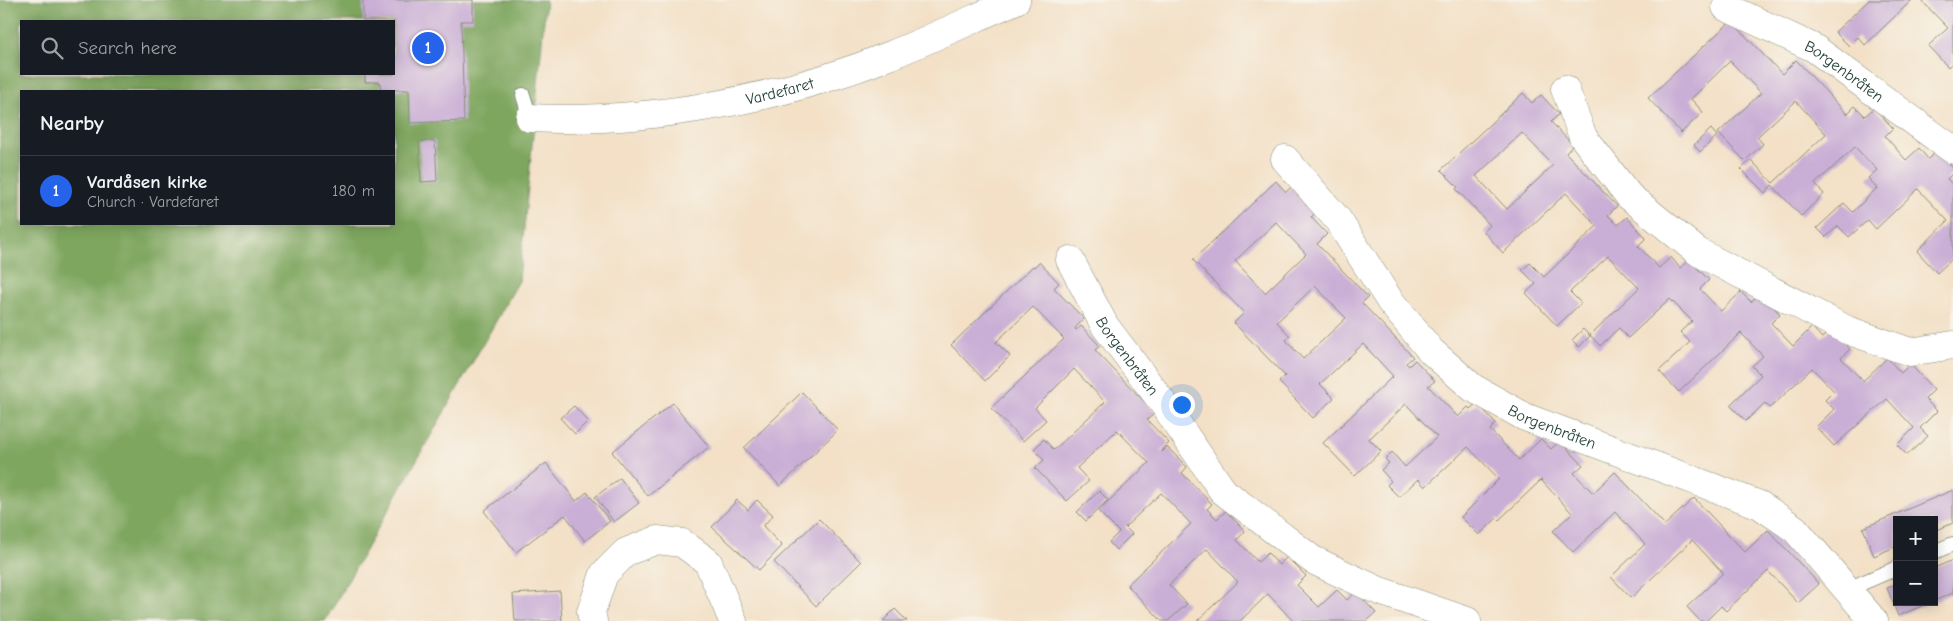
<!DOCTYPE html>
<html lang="en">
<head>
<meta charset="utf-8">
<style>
  :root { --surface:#171b24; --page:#20242c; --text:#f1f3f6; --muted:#9ea1a6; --line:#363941; --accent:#2563eb }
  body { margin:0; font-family:"Comic Neue",sans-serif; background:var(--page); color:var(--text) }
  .controls { position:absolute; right:15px; bottom:15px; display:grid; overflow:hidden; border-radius:0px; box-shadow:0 2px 12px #0003 }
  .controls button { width:45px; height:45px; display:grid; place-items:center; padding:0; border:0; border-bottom:1px solid var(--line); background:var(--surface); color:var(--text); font:25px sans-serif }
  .you { position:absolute; left:1181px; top:404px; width:18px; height:18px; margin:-12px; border:4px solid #fff; border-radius:50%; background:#1a73e8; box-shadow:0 0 0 8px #1a73e833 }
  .badge { display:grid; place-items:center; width:32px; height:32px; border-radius:50%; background:var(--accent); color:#fff; font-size:16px; font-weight:700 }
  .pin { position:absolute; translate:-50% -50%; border:2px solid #fff; box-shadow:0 1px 5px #0006 }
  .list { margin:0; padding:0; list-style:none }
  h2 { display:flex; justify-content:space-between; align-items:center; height:65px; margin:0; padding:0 20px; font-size:21px }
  h2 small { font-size:16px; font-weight:400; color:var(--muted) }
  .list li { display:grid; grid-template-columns:32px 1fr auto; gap:15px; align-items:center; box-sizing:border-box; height:70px; padding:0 20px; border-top:1px solid var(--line) }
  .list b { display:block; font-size:19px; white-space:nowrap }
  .list p { margin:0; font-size:16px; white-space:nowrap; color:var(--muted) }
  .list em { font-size:16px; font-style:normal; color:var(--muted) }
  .icon { flex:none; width:28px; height:28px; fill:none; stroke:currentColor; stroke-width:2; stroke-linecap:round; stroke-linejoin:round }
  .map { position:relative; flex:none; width:1953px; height:621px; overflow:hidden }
  .search { position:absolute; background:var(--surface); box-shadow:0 2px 12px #0003; left:20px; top:20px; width:375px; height:55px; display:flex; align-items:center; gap:12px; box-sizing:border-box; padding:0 18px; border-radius:0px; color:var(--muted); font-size:19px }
  .panel { position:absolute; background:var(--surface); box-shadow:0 2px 12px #0003; left:20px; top:90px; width:375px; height:135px; border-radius:0px }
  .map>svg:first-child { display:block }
  .forest { fill:#7ea65e; stroke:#4e7249; fill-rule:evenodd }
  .building { fill:#c9aed6; fill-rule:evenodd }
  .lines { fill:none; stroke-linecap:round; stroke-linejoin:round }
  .service-casing { stroke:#898e7d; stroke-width:16 }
  .minor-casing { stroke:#898e7d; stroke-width:29 }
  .service { stroke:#fff; stroke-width:14 }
  .minor { stroke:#fff; stroke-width:28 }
  .labels { text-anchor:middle; stroke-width:4.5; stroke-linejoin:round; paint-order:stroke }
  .street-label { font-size:16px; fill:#1f3d34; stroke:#f7f3e8 }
</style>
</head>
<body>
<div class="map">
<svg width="1953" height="621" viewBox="0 0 1953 621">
  <rect width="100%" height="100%" fill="#f7f3e8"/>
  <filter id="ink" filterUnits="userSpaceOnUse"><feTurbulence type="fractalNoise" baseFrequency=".02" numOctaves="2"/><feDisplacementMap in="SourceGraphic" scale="10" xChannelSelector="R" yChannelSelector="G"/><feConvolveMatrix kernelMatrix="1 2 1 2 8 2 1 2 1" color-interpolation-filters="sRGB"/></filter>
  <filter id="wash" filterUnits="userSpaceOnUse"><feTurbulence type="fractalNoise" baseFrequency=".0096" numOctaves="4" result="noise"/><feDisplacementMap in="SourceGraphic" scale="20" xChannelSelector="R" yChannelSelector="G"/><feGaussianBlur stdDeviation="1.12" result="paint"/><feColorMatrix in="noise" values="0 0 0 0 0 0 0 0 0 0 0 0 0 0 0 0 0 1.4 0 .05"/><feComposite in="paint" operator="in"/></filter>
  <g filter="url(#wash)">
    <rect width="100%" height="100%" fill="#f3e0c6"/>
    <!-- forest -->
    <path class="forest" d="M0 0H546L519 281 325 621H0ZM21 21H394V74H21ZM21 91H394V224H21Z"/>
    <g id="blocks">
      <!-- building -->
      <g class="building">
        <path d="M363 0H473V21H461L464 121 410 123 409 90H381L380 82H365V74H394V21H363Z"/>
        <path d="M1869 0H1912L1865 45 1858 37 1849 46 1835 32Z"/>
        <path d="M1921 0H1953V62L1948 67 1928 46 1948 28Z"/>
        <path d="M1731 21 1782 74 1796 60 1847 114 1855 106 1865 116 1874 108 1893 128 1885 136 1906 160 1919 148 1928 159 1937 151 1953 168V173L1947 179 1953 185V258L1937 273 1917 251 1948 221 1918 189 1876 229 1868 220 1849 237 1838 226 1826 237 1817 228 1844 203 1853 212 1877 188 1868 178 1877 170 1855 147 1815 184 1824 194 1801 216 1772 185 1765 193 1741 169 1751 160 1773 183 1826 134 1796 101 1757 137 1763 144 1745 161 1718 133 1761 93 1730 61 1691 99 1703 112 1681 133 1648 98Z"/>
        <path d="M1523 93 1532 103 1541 95 1559 114 1551 122 1573 145 1566 153 1617 206 1608 215 1618 225 1627 217 1646 238 1638 246 1659 268 1671 257 1680 268 1689 260 1709 280 1700 289 1721 311 1741 292 1751 302 1760 293 1780 314 1771 323 1793 346 1812 327 1822 338 1831 329 1850 349 1841 358 1863 381 1887 358 1901 373 1910 364 1934 390 1925 399 1937 411 1920 428 1928 436 1907 455 1897 445 1914 428 1887 399 1834 446 1816 427 1834 409 1825 400 1834 391 1812 368 1770 408 1765 403 1746 421 1730 405 1761 375 1752 366 1763 356 1741 333 1679 392 1659 371 1690 342 1680 332 1692 321 1670 299 1628 338 1619 328 1600 346 1590 335 1639 288 1608 256 1570 292 1581 303 1557 326 1526 293 1536 284 1522 270 1530 263 1544 277 1597 226 1566 193 1503 253 1484 232 1490 225 1456 189 1458 187 1441 170ZM1522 133 1553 165 1507 209 1476 176Z"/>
        <path d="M1711 129 1717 136 1700 152 1694 145Z"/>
        <path d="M419 141H435L437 181 421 182Z"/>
        <path d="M1276 181 1286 192 1296 183 1319 210 1311 217 1327 234 1317 244 1368 297 1362 303 1413 357 1406 363 1409 366 1415 360 1435 381 1428 386 1458 417 1468 407 1470 409 1477 403 1496 423 1490 430 1519 460 1541 439 1551 449 1560 441 1583 465 1574 473 1593 493 1615 472 1665 525 1694 498 1745 552 1768 530 1819 584 1798 603 1768 571 1726 611 1721 606 1706 621H1700L1687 607 1723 573 1692 540 1631 598 1611 577 1645 544 1615 512 1573 552 1553 531 1572 513 1541 480 1499 520 1497 518 1479 535 1461 517 1499 479 1468 447 1425 487 1418 479 1399 497 1387 485 1391 481 1381 470 1389 463 1385 459 1392 452 1405 467 1437 437 1406 404 1369 439 1381 451 1355 476 1323 443 1393 376 1363 344 1320 384 1334 398 1313 418 1279 382 1285 376 1234 323 1244 313 1193 260ZM1276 222 1306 254 1265 293 1235 261ZM1315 286 1346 318 1303 359 1286 340 1290 336 1277 322Z"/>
        <path d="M1039 262 1059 283 1054 288 1084 319 1075 328 1076 330 1081 326 1100 346 1095 350 1155 413 1147 420 1169 443 1161 451 1162 452 1167 447 1187 467 1182 473 1212 504 1207 509 1217 519 1226 511 1245 531 1237 540 1258 562 1268 553 1279 565 1287 557 1306 576 1297 585 1319 607 1337 590 1347 600 1356 592 1376 613 1367 621H1293L1268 594 1240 621H1197L1238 582 1207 549 1169 585 1187 604 1168 621H1162L1127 585 1191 524 1161 493 1125 527 1132 534 1116 550 1109 542 1119 532 1098 511 1149 463 1117 430 1077 468 1089 481 1067 501 1035 468 1044 460 1034 449 1044 439 1054 450 1105 402 1074 369 1035 408 1046 420 1023 441 991 408 1064 339 1033 307 996 342 1010 356 985 381 951 345 1033 266 1034 267Z"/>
        <path d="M1583 329 1590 336 1579 347 1572 340Z"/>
        <path d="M802 392 838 430 780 486 744 448Z"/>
        <path d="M673 403 709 447 648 496 612 452Z"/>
        <path d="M574 406 588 421 575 434 560 418Z"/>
        <path d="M546 463 576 501 587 492 610 521 585 541 565 515 516 552 484 511Z"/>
        <path d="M620 478 639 503 614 522 595 497Z"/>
        <path d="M1953 490V523L1934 531V520H1897V546L1874 556 1863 528Z"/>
        <path d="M1099 491 1108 500 1086 521 1077 512Z"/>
        <path d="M737 500 748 510 757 500 773 515 763 526 782 546 759 570 712 527Z"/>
        <path d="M819 519 861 562 816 606 774 562Z"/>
        <path d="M1953 560V593L1934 601V568Z"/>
        <path d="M1897 584V602H1931L1898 616 1887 588Z"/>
        <path d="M560 591 562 621H515L513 594Z"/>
        <path d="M895 609 907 621H883Z"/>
      </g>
    </g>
  </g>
  <g filter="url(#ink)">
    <use href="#blocks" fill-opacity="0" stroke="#898e7d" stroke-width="1"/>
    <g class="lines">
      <!-- service casing -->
      <g class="service-casing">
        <g id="service">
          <path d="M523 95 530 118"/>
          <path d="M1934 552 1953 544"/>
          <path d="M1848 589 1897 568"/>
        </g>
      </g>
      <!-- minor casing -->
      <g class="minor-casing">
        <g id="minor">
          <path id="s1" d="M1726 7 1814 48 1953 150"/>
          <path d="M1565 89 1583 137 1629 196 1698 252 1847 330 1910 352 1953 345"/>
          <path id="s2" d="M530 118C648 124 782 99 891 55 933 38 975 18 1016 0"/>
          <path id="s3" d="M1285 159 1338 220 1390 301 1431 351 1473 388 1525 417 1760 505 1795 529 1874 621"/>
          <path id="s4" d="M1070 260 1105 326 1163 403 1223 491 1313 560 1377 590 1467 621"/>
          <path d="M593 621 591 612 604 574 626 552 657 540 682 543 708 562 733 621"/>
        </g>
      </g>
      <!-- service -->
      <use href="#service" class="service"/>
      <!-- minor -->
      <use href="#minor" class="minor"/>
    </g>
  </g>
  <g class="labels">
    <!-- street labels -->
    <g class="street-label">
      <text dy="6" stroke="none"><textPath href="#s1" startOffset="135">Borgenbråten</textPath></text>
      <text dy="6" stroke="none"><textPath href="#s2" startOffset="252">Vardefaret</textPath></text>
      <text dy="6" stroke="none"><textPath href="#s4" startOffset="112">Borgenbråten</textPath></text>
      <text dy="6" stroke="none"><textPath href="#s3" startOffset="386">Borgenbråten</textPath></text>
    </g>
  </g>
</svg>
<div class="controls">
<button>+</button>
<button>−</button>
</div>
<div class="you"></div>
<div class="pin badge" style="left:428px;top:48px">1</div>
<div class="search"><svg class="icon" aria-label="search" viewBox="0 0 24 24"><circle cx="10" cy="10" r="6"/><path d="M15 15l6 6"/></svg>Search here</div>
<section class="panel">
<h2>Nearby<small></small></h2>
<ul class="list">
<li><span class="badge">1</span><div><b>Vardåsen kirke</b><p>Church · Vardefaret</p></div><em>180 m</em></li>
</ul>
</section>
</div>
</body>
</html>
